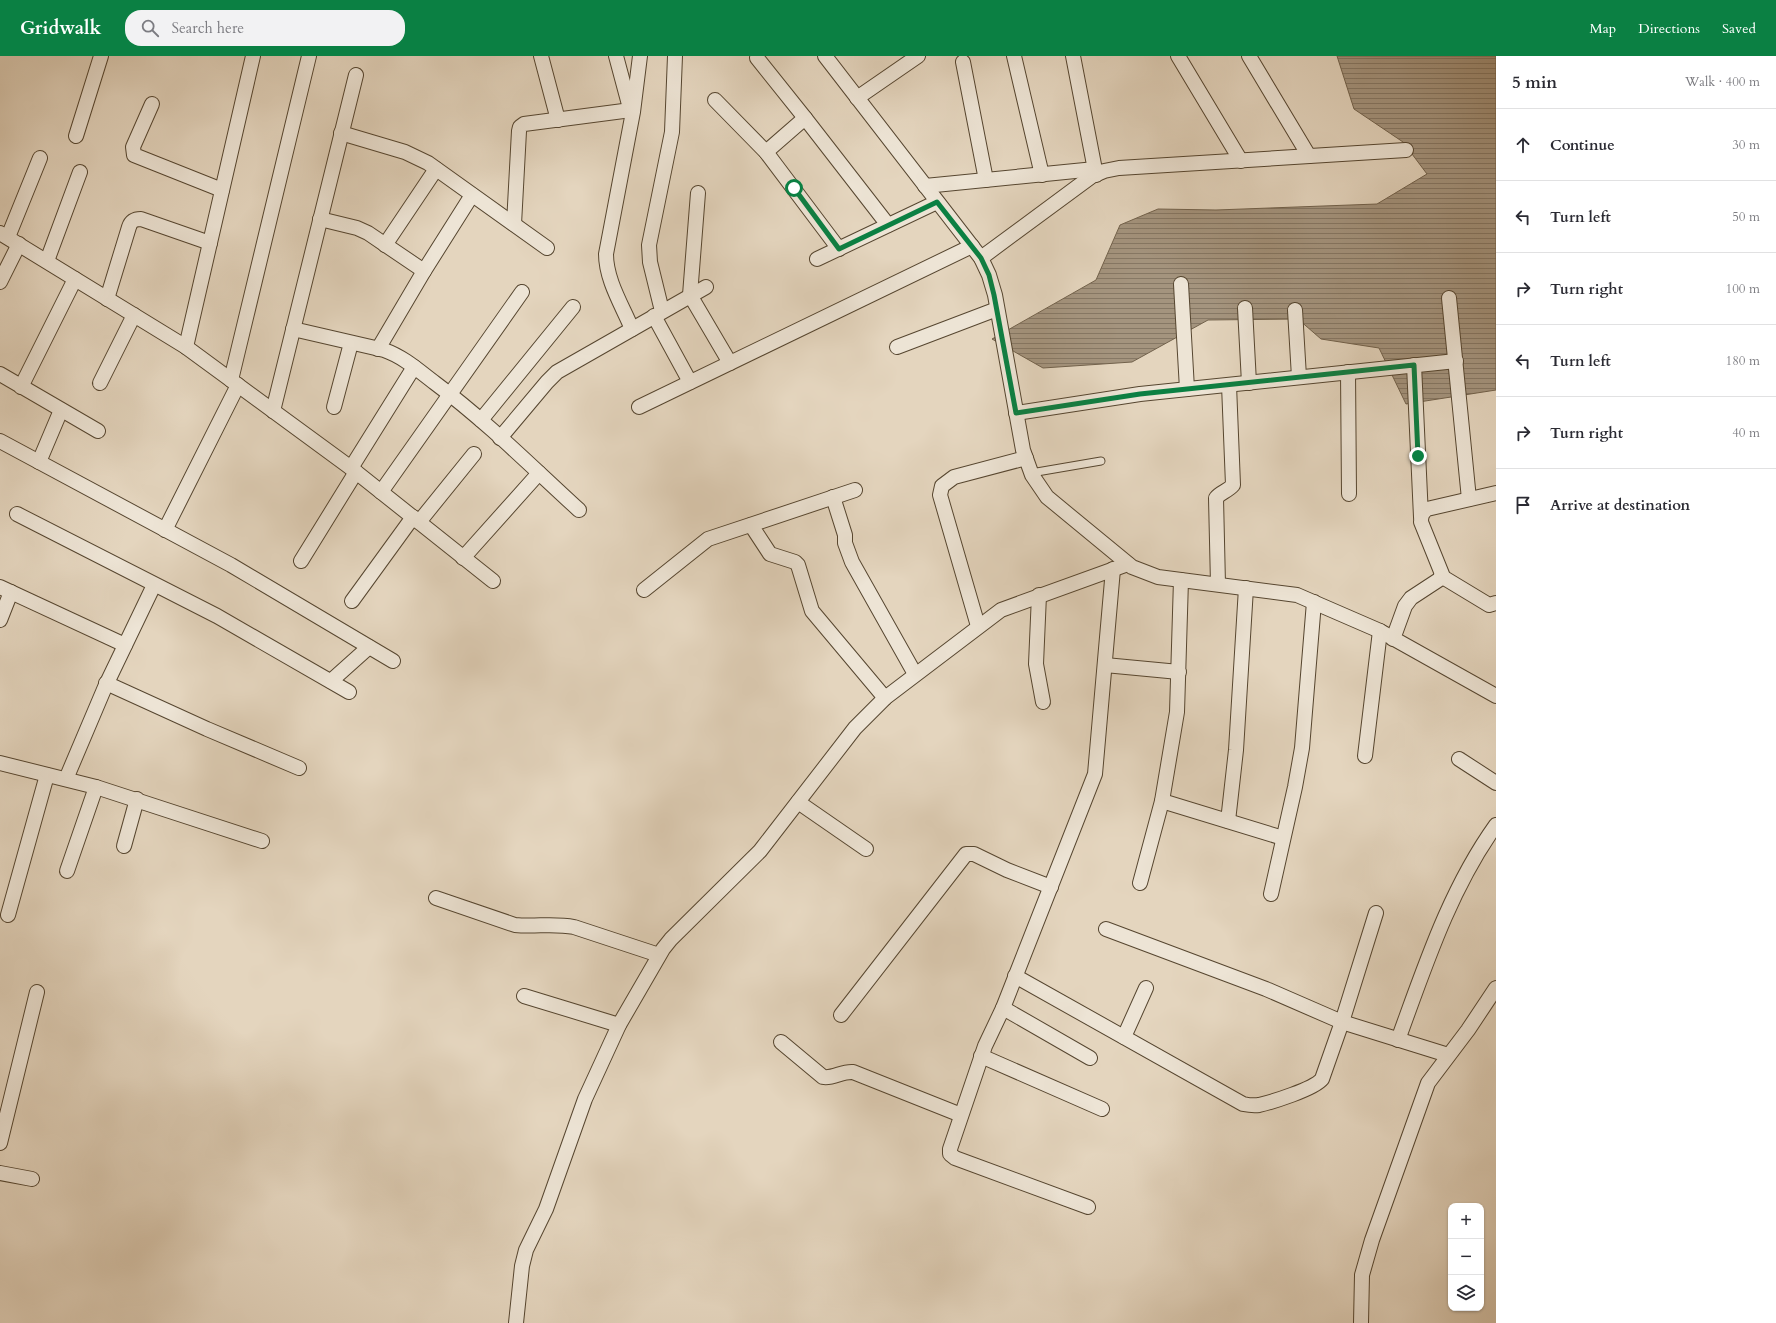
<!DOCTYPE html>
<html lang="en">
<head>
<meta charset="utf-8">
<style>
  :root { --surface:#fff; --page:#f2f2f3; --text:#2b2b33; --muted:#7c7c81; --line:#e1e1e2; --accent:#0b8043 }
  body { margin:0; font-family:Cardo,serif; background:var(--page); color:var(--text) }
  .controls { position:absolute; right:12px; bottom:12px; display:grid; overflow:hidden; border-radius:8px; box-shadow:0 1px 3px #0004 }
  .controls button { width:36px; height:36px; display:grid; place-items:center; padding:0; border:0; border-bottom:1px solid var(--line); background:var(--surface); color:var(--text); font:20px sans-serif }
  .stop { position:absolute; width:12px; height:12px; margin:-9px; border:3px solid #0b8043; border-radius:50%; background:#fff }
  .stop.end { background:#0b8043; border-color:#fff; box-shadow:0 1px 4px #0008 }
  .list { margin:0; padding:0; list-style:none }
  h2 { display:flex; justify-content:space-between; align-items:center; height:52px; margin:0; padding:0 16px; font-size:17px }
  h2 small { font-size:13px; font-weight:400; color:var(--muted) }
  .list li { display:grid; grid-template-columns:26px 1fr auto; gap:12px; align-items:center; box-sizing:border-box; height:72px; padding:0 16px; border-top:1px solid var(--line) }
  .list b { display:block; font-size:15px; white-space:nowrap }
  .list em { font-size:13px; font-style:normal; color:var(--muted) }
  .icon { flex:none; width:22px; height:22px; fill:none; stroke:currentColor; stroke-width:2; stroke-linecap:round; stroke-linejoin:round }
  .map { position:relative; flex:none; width:1496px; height:1267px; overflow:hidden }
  header { display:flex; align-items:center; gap:24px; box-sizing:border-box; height:56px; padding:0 20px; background:var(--accent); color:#fff }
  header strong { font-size:19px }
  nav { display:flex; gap:22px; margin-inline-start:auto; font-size:14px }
  .search { width:280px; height:36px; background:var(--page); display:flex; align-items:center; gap:10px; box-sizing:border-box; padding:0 14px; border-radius:16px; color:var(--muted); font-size:15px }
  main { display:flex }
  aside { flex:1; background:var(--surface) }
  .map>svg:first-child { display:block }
  .water { fill:url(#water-rules); stroke:#72624c }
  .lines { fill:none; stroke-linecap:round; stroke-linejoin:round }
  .lane-casing { stroke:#564630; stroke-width:9 }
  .street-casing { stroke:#564630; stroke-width:16 }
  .lane { stroke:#ede4d5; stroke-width:7 }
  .street { stroke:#ede4d5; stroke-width:14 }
  .route { stroke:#0b8043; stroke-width:5 }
</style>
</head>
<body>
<header>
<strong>Gridwalk</strong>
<div class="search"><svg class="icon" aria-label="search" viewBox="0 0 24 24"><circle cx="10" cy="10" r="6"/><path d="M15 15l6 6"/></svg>Search here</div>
<nav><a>Map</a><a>Directions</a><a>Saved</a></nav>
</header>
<main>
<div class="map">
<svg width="1496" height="1267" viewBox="0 0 1496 1267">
  <defs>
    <pattern id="water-rules" width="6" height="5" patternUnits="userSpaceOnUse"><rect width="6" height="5" fill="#a4947e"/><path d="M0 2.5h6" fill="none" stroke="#867865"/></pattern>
  </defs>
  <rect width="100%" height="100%" fill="#e4d5be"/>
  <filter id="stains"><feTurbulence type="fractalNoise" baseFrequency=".005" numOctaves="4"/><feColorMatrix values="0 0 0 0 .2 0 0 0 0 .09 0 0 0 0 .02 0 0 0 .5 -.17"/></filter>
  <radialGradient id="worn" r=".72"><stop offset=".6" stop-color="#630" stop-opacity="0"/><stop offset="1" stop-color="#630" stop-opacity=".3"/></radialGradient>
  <!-- water -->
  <path class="water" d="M1337 0H1496V334L1406 348 1379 292 1321 283 1298 263 1208 264 1132 306 1043 312 992 283 1096 224 1120 169 1158 153 1216 154 1377 148 1427 118 1403 86 1354 53Z"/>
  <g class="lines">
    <!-- lane casing -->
    <g class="lane-casing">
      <path id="lane" d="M1031 417 1101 405"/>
    </g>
    <!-- street casing -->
    <g class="street-casing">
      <g id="street">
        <path d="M541 0 558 64"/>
        <path d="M616 0 631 56"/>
        <path d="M825 0 981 202 989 219 995 239 1023 394 1032 419 1047 441 1132 511 1158 521 1297 539 1380 575 1496 640"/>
        <path d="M1014 0 1042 119"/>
        <path d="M1073 0 1096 119"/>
        <path d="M1178 0 1241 105"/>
        <path d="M1249 0 1309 100"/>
        <path d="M757 2 805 62 888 169"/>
        <path d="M963 6 986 124"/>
        <path d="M857 42 918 0"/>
        <path d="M715 44 766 96 839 193"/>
        <path d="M152 48 133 91 134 99 222 134"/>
        <path d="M341 77 405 96 428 107 547 192"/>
        <path d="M76 80 101 0"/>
        <path d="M766 96 805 62"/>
        <path d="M925 130 1095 113"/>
        <path d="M698 137 690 239 730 307"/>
        <path d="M320 163 357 172 368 177 424 215"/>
        <path d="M514 168 519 75 520 71 524 68 631 54"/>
        <path d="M0 177 186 291 351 412 493 525"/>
        <path d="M8 181 40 102"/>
        <path d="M385 189 436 113"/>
        <path d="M981 202 1092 120 1104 115 1119 112 1406 94"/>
        <path d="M817 203 937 146"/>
        <path d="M47 205 80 116"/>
        <path d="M0 226 19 188"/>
        <path d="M1181 228 1187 333"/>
        <path d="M1449 242 1469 443"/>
        <path d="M107 243 129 171C131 165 134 163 141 163L210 187"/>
        <path d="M1245 252 1249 327"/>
        <path d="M1295 254 1299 321"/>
        <path d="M662 255 650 206 649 189 672 76 675 0"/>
        <path d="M654 260 690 326"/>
        <path d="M293 273 384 294C404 301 419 315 435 327 486 365 532 411 579 454"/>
        <path d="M632 273C622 249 606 224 606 198L633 56 640 0"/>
        <path d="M186 291 253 0"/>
        <path d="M897 291 997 253"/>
        <path d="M378 293 424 215 472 139"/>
        <path d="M1414 309 1421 461"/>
        <path d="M1348 316 1349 438"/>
        <path d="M0 318 98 375"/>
        <path d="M231 324 309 0"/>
        <path d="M100 327 134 259"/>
        <path d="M21 331 75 223"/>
        <path d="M334 351 351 287"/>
        <path d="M639 351 972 190"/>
        <path d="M273 355 356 19"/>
        <path d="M1016 357 1140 338 1456 305"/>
        <path d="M481 364 573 251"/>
        <path d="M500 382 547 326 557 316 706 231"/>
        <path d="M0 385 231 509 393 605"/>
        <path d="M39 406 61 354"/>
        <path d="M351 412 414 311"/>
        <path d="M381 436 522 236"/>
        <path d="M833 441 845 479V487L852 506 915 618"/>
        <path d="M17 458 217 560 349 636"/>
        <path d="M419 466 474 398"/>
        <path d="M751 469 770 498 795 506 798 509 812 555 885 642"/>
        <path d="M165 474 238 329"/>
        <path d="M463 502 539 417"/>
        <path d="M301 505 356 416"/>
        <path d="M1441 520 1489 549 1496 547"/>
        <path d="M1218 528 1216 442C1221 436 1228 435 1233 429L1229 329"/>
        <path d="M0 531 125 589"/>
        <path d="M644 534 708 483 855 434"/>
        <path d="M1039 539 1036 608 1043 646"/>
        <path d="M352 545 413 461"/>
        <path d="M0 564 11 536"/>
        <path d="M978 570 940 439 942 430 954 421 1026 402"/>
        <path d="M1393 583 1405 550 1411 542 1440 523 1442 518 1421 466C1421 460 1422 457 1427 453L1496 437"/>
        <path d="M1105 609 1179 616"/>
        <path d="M331 625 369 591"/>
        <path d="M106 627 207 673 299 712"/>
        <path d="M1365 700 1380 575"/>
        <path d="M1459 703 1496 727"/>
        <path d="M0 707 96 731 262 785"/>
        <path d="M66 723 105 631 154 529"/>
        <path d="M1162 745 1283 782"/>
        <path d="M798 746 866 793"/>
        <path d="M1228 765 1236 694 1246 532"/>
        <path d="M124 790 137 743"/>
        <path d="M67 815 96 731"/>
        <path d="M1140 827 1162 745 1177 656 1181 524"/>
        <path d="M1271 838 1295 731 1302 692 1314 546"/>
        <path d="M436 842 515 869C535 871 554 867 574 871L659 899"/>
        <path d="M8 859 47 719"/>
        <path d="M1106 873 1266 933 1342 966 1448 999"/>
        <path d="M1015 920 1243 1048C1248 1049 1253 1050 1259 1049 1272 1046 1314 1033 1322 1023L1342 966 1376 857"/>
        <path d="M524 940 619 969"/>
        <path d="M1003 952 1090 1002"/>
        <path d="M841 959 966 798H974L1007 814 1051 831"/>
        <path d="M1124 981 1146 932"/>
        <path d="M1398 984C1425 910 1450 833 1496 769"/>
        <path d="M781 986 823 1021C833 1023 842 1015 853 1016L961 1059"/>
        <path d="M981 1000 1102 1053"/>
        <path d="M0 1087 37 936"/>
        <path d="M0 1117 32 1123"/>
        <path d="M1088 1151 955 1102 950 1098V1093L985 990 1003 952 1095 718 1113 513"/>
        <path d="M516 1267 522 1210 526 1194 546 1153 585 1043 619 969 663 893 671 883 760 795 855 672 885 642 1001 554 1128 508"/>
        <path d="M1361 1267 1362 1219 1372 1184 1428 1027 1468 974 1496 932"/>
      </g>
    </g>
    <!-- lane -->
    <use href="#lane" class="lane"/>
    <!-- street -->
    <use href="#street" class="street"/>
  </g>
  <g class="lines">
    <!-- route -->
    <path class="route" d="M794 132 839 193 937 146 981 202 989 219 994 239 1016 357 1140 338 1414 309 1418 400"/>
  </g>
  <rect width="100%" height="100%" filter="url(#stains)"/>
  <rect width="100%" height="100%" fill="url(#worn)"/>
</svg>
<div class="controls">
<button>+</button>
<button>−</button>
<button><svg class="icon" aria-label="layers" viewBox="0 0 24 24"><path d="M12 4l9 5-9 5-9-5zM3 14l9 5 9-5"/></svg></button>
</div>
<div class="stop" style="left:794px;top:132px"></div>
<div class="stop end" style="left:1418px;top:400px"></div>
</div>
<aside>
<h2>5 min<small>Walk · 400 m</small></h2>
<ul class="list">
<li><svg class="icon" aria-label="ahead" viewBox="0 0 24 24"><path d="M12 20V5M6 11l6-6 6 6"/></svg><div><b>Continue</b></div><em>30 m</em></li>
<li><svg class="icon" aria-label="left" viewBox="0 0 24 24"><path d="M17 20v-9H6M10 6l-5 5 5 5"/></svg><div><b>Turn left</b></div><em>50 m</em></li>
<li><svg class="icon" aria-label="right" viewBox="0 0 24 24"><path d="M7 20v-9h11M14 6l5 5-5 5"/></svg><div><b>Turn right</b></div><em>100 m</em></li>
<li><svg class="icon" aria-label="left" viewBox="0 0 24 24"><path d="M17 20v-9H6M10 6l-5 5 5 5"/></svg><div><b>Turn left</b></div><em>180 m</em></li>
<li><svg class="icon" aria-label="right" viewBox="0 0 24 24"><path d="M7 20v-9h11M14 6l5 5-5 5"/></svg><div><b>Turn right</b></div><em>40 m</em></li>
<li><svg class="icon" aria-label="arrive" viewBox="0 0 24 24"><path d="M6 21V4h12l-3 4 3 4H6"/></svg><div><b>Arrive at destination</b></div></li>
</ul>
</aside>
</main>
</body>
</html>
